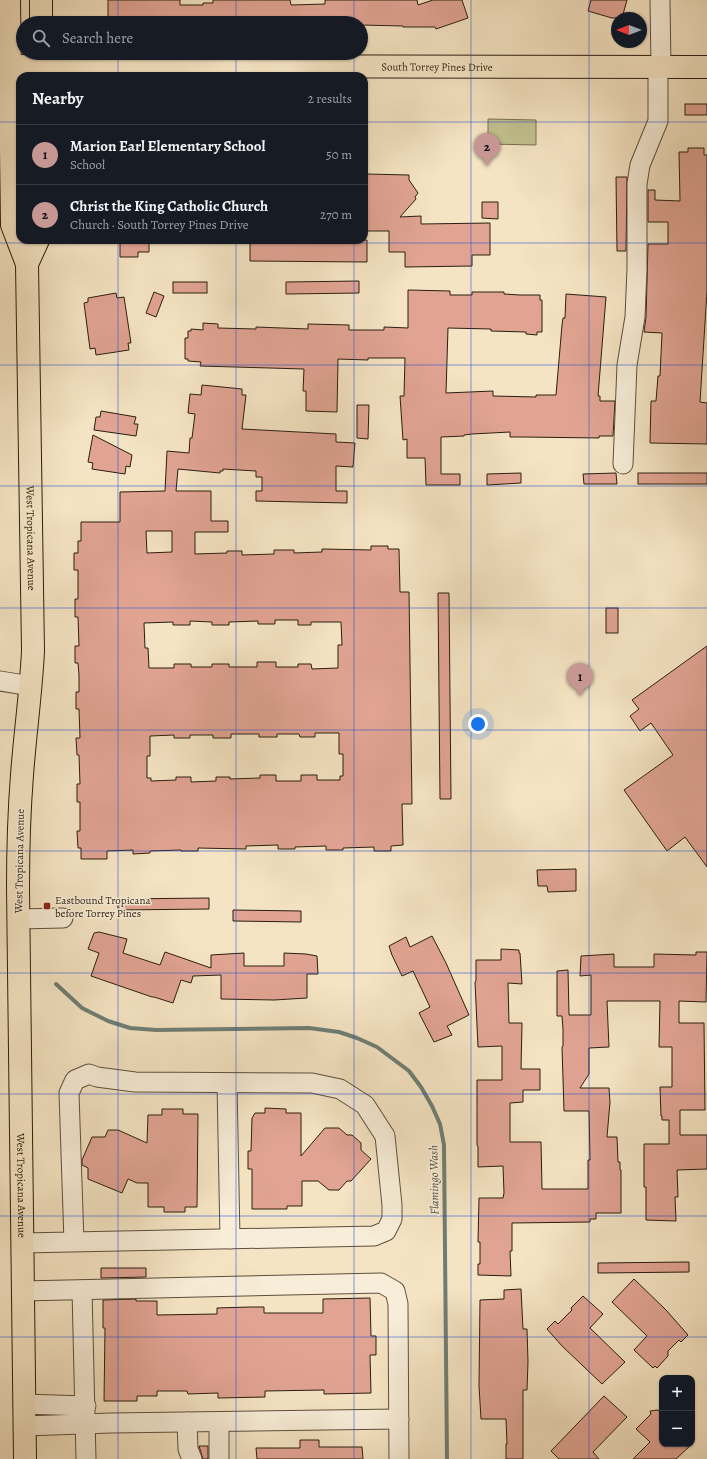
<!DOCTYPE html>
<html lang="en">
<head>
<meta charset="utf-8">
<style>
  :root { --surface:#171b24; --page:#242831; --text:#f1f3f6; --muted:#9ea1a6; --line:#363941; --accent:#c59692 }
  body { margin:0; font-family:Alegreya,serif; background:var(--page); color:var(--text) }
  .controls { position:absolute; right:12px; bottom:12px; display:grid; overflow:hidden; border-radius:8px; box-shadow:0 1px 3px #0004 }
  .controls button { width:36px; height:36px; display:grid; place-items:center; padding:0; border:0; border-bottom:1px solid var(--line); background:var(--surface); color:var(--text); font:20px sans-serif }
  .compass { position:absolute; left:611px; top:12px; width:36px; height:36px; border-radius:50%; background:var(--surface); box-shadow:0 1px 3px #0004; rotate:270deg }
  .you { position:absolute; left:478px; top:724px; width:14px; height:14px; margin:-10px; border:3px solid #fff; border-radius:50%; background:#1a73e8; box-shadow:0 0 0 6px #1a73e833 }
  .badge { display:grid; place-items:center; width:26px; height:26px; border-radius:50%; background:var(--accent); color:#111; font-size:13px; font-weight:700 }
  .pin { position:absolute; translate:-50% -33px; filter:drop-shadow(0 1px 2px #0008) }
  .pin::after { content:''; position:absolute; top:21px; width:14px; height:12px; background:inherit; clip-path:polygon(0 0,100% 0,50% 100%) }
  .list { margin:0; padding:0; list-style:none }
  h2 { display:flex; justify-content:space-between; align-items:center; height:52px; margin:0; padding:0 16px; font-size:17px }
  h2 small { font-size:13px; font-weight:400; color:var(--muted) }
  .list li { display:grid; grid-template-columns:26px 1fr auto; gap:12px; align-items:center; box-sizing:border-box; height:60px; padding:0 16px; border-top:1px solid var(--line) }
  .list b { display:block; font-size:15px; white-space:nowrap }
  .list p { margin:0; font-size:13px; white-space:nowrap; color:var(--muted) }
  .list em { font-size:13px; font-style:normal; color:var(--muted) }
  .icon { flex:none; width:22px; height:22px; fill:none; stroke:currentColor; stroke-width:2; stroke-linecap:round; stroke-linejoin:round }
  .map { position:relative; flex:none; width:707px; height:1459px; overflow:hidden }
  .search { position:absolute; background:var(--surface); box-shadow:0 1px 3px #0004; left:16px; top:16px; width:352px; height:44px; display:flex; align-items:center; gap:10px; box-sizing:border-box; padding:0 14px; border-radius:22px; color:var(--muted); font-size:15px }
  .panel { position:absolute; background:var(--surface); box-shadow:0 1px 3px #0004; left:16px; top:72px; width:352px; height:172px; border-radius:12px }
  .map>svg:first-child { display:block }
  .grass { fill:#c3c28f; stroke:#76704f }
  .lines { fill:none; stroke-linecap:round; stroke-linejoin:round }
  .stream { stroke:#6e7e74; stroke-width:4 }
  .building { fill:#e1a493; stroke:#2a1e0f; fill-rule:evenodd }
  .minor-casing { stroke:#5d503c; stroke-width:21 }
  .major-casing { stroke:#2a1e0f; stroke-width:24 }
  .minor { stroke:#f8edd8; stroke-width:19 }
  .major { stroke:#f5e4c3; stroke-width:22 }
  .grid { fill:none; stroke:#1d4ed8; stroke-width:1; stroke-opacity:0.55 }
  .poi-dot { fill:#8f2418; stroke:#f8edd8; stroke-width:1.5 }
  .labels { text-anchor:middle; stroke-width:3; stroke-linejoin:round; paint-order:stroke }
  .street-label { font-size:11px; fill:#2a1e0f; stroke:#f8edd8 }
  .poi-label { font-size:11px; fill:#2a1e0f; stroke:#f8edd8; text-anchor:start }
  .water-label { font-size:12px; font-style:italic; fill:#4c4e41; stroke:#f8edd8 }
</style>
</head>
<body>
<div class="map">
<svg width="707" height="1459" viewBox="0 0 707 1459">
  <rect width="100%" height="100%" fill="#f5e4c3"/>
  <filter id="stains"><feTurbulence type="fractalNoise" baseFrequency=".005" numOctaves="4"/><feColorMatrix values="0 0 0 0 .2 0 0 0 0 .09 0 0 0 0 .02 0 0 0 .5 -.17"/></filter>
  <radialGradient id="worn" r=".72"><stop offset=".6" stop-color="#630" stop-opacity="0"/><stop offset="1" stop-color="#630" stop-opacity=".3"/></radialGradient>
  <!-- grass -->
  <path class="grass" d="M488 119 536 120V145L488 144Z"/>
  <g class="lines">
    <!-- stream -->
    <path class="stream" d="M56 984 82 1008 108 1021 130 1028 156 1030 309 1028 339 1032 357 1038 377 1047 409 1071 421 1087 432 1106 440 1124 444 1145 447 1459"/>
  </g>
  <!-- building -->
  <g class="building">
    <path d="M108 0H180V5H203V3H213V0H290L291 5 325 4V0H417L418 5 433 0H462L468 18 436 29 435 27H403V26L361 25V23H336V21L292 23H280V22L219 23V19L193 20V23H108Z"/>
    <path d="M591 0H627L622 18H612L588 11Z"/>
    <rect x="685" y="104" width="22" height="11"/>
    <path d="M688 148H704V155H707V291L700 402 707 403V444L650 443 651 401H656L658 376H660L662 333 644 332 646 317 648 244H668V222H648V190H655V200L680 201 679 152H688Z"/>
    <path d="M366 174 409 175V180L418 193 415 197 416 199 400 217 421 216V224L490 223V255H472V266L405 267V252H389V231H364V176H366Z"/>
    <path d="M616 177H627L626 251H617Z"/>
    <path d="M482 202H498V219L482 218Z"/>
    <path d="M120 240H149V252H138V257H120Z"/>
    <path d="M250 240H367V262L250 261Z"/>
    <path d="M359 281V293L286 294V282Z"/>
    <rect x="173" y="282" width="34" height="11"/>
    <path d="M408 290 450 291V295H472V292H504V294L520 295H540V300H542V332H537V335L526 334V332L491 331V329L448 328 446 393 493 391V396L536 397V395H556L562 325 563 318H565L566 294 606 297 598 396H600V401H615L613 436H599V438L524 437H510V432L472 434 464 435V436L441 437V474H460V485H426L425 458H407V439L403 440 400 396H404L405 358H368V360L338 359 337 412 306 411V391H303L304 369 200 366 201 362 188 361V359H185V338H188V331H191V329L203 330V323L218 324V328L256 329V327L308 329V324L349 325V330H384V327L408 328Z"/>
    <path d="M154 292 164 296 156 317 146 313Z"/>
    <path d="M116 293 117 298 124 297 131 343H128L129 350 96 355 95 348 90 349 84 303 88 302V298Z"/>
    <path d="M202 385 242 389V395H246L242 429 336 434V442L355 443 353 467 336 466V491H347V503L256 501V491H262V477H256V471L223 469V471H220V473L178 469 176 491H211V521H228V532H195V554L227 553V551H242V555L274 554V550H294V553L322 552V549L371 550V546H388V549H399L400 592H409L412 804H402L403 845 391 846V851H374V847L343 848V850H326V846L295 847V849H278V845L246 846V849L198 848V851H181V850L150 851V853L133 854V850L107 851V859H81V848H78L77 831H80V802H77V784H80L79 755H77L76 738H80L79 709H76V692H79V675L78 663H75V646H79L78 617H75V599H78V570H74V553H78V541H81V522H120V492L165 491 167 451 189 453 190 438H192L195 414 188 413 190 394 201 395ZM146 531H172V552L147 553ZM275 620H298V625H311V622H341L342 645H338V668L312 669 311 664H298V667H276V662H257V667H229V664H212V667H191V664H174V668H149L148 648H145L144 623 173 622V625H190V621L212 622V625H229V622L258 621V624H275ZM315 733H339V754H343V776H340V780H317V775H301V781H276V775H260V778L230 779V777H216V781L191 782V777H176V780L151 781V778H147V756H150V736L174 735V738H190V735H213V738H231V734H259V737H277V734H299L300 737H315Z"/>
    <path d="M357 405H369L368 439 357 438Z"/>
    <path d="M101 411 136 417 134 424H138L136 436 94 430 96 417H100Z"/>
    <path d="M93 435 132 455 130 467 126 466 125 474 92 469 93 463 88 462Z"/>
    <path d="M521 473V483L487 485V474Z"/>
    <path d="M616 473 617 484H584L583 474Z"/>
    <rect x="638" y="473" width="69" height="11"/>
    <path d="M438 593H449L451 799H440Z"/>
    <rect x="606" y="608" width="12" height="25"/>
    <path d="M707 646V867L685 837 667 851 624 790 673 755 651 723 640 731 630 716 639 709 632 700Z"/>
    <path d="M576 869V891L548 892 547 886H538L537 870Z"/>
    <path d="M209 898V909L118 910V899Z"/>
    <path d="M233 910 301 911V922L233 921Z"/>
    <path d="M99 932 127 939 123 953 160 965 165 952 211 968V955L244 953V966H284V953L306 954 317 956 318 974H307V998L274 1000 221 999V975L193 976 191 983 181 980 173 1003 154 997H152L91 976 99 953 88 949 94 933Z"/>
    <path d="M432 936 446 963 469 1015 447 1026 452 1035 434 1042 419 1013 430 1007 413 971 402 976 392 955 389 946 406 937 410 947Z"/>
    <path d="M501 949 519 950V953H520L522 984 508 983 509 1023H522L521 1069H540V1090H523V1102L510 1103V1142H541L542 1189H588V1160H590L589 1111H564L562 1047 563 1046V1029L562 1016H557V971L568 970 569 1015H591V975L580 976 581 956 614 954V967H654V954L696 955V952H707L706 1002 679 1001V1023H704L705 1110H680V1135H707V1169L677 1170 678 1197H675L676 1221 646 1220V1187H644V1144H669V1120H662V1116H661L660 1087H672V1047H659L660 1001H607L609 1047 589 1048V1074L580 1088H609L610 1102 607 1137H617L618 1162H620V1170H621V1213H596V1219H590V1222L512 1223V1251H510L511 1276 478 1275V1264H480V1242H478L479 1198H503L504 1193 503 1166 478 1167V1146L477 1145V1080H502V1046L478 1047 475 982 476 981V960H501Z"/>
    <path d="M265 1108 286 1109V1113H301V1156L325 1128H339L347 1135H352L361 1143V1150L371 1159 351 1181H347L339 1190H329L318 1181H302V1206H287V1209H252V1169H248V1151H251L252 1118 255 1113H265Z"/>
    <path d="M162 1109H183V1114H198L197 1207H185V1212H164V1207H148V1183H137L128 1179 122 1193 88 1179V1168L82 1165V1160L92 1137H105L108 1130H118L147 1143 148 1115H162Z"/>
    <path d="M689 1262V1272L598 1273V1263Z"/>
    <path d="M101 1268H146V1277L101 1278Z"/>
    <path d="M634 1279 666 1310 688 1335 681 1342 679 1340 668 1351V1356L657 1368 655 1366 653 1368 634 1350 647 1336 612 1302Z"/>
    <path d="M521 1289 523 1329H527L528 1362 527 1390H523V1459H506V1444H507L506 1419H481L479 1386 480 1300 504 1299V1290Z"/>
    <path d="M583 1296 603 1314 590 1328 625 1362 602 1384 562 1346 547 1329 555 1321 558 1324 572 1310 571 1308Z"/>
    <path d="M370 1298 371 1336H376V1355H370L371 1393 324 1394V1390L265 1391V1397L218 1398V1393L188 1394 187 1391H157V1396H137V1401H104L105 1328H103V1300L136 1299V1301H157V1315L217 1314V1308L250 1307H264V1313H323V1299Z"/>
    <path d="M604 1396 627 1417 593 1452 599 1459H559L551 1451Z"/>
    <path d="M658 1410 662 1414V1444H692L676 1459H633L650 1442 636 1429 651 1414 650 1411Z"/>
    <path d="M300 1440H319V1447H362L363 1459H257L256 1448H300Z"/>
    <path d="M199 1446H208V1459H203Z"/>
  </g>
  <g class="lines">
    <!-- minor casing -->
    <g class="minor-casing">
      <g id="minor">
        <path d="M660 0 661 67"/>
        <path d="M623 464 627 365 635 317 637 269V184L640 165 658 121V67"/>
        <path d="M0 681 31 686"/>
        <path d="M18 919 63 918"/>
        <path d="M227 1083 230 1239"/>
        <path d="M22 1243 374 1236 386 1231 392 1219V1205L385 1136 365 1105 340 1089 312 1083 135 1082 97 1077 89 1074 75 1080 69 1093 74 1242"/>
        <path d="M82 1290 86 1459"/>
        <path d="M22 1291 381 1283 395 1291 398 1304 399 1459"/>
        <path d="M23 1404 86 1406"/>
        <path d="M187 1422 188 1449 192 1459"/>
        <path d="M219 1422V1459"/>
        <path d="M24 1426 111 1423 399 1419"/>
      </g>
    </g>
    <!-- major casing -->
    <g class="major-casing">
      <g id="major">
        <path id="s1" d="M9 0 12 225 27 264 33 651C31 692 25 734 22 775 19 813 18 851 18 889L25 1459"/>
        <path d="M41 0V23"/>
        <path id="s2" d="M0 66 707 67"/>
        <path d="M27 264 38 240"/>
      </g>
    </g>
    <!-- minor -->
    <use href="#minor" class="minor"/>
    <!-- major -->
    <use href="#major" class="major"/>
  </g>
  <!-- grid -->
  <path class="grid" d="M118 0V23M236 0V23M354 0V23M471 0V1459M589 0V1459M118 53V76M236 53V76M354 53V76M0 122H20M364 122H707M118 240V1459M236 240V1459M354 240V1459M0 243H707M0 365H707M0 486H707M0 608H707M0 730H707M0 851H707M0 973H707M0 1094H707M0 1216H707M0 1337H707"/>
  <!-- markers -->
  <rect class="poi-dot" x="43" y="902" width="8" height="8" rx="2"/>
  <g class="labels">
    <!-- street labels -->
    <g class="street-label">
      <text dy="4" stroke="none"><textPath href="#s2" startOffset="437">South Torrey Pines Drive</textPath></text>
      <text dy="4" stroke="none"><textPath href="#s1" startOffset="541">West Tropicana Avenue</textPath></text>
      <text transform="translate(19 861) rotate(-89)" y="4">West Tropicana Avenue</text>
      <text dy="4" stroke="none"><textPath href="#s1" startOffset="1189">West Tropicana Avenue</textPath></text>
    </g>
    <!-- poi labels -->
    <g class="poi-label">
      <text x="55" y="904">Eastbound Tropicana<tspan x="55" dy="13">before Torrey Pines</tspan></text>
    </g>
    <!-- water labels -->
    <g class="water-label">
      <text transform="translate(434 1180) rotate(-91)" y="4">Flamingo Wash</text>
    </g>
  </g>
  <rect width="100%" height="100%" filter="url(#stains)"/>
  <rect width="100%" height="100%" fill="url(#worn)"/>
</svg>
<div class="controls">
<button>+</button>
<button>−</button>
</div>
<svg class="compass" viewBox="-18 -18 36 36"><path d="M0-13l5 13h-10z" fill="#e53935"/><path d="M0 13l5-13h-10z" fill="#9ea1a6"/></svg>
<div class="you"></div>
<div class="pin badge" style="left:580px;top:696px">1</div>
<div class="pin badge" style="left:487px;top:166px">2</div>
<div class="search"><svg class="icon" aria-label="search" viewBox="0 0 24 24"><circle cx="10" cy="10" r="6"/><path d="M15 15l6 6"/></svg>Search here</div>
<section class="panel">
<h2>Nearby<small>2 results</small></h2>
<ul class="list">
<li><span class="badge">1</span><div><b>Marion Earl Elementary School</b><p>School</p></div><em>50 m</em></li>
<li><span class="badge">2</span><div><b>Christ the King Catholic Church</b><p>Church · South Torrey Pines Drive</p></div><em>270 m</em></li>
</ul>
</section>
</div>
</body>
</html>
